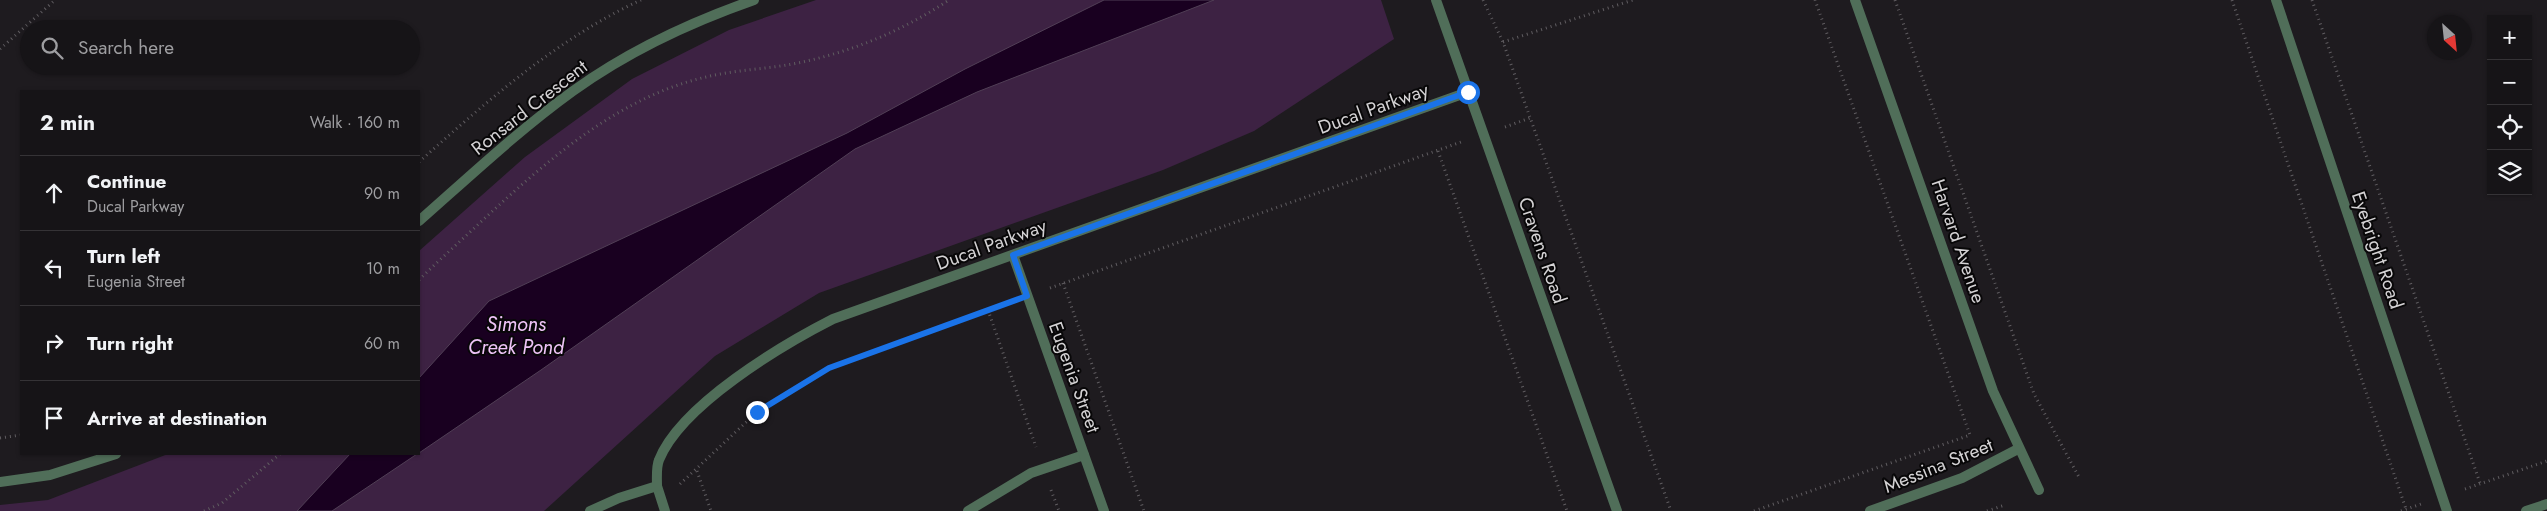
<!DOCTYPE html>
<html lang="en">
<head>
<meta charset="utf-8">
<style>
  :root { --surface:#161417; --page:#1f1d20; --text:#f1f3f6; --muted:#9e9ea1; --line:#353336 }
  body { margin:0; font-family:Jost,sans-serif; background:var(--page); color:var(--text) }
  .controls { position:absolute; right:15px; top:15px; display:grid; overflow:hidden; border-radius:0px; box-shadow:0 1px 4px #0004 }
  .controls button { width:45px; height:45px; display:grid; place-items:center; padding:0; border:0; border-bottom:1px solid var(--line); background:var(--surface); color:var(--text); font:25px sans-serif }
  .compass { position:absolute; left:2427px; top:15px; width:45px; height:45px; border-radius:50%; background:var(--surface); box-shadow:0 1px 4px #0004; rotate:153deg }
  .stop { position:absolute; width:15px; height:15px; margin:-11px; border:4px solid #1a73e8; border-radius:50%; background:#fff }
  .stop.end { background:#1a73e8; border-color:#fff; box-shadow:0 1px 5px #0008 }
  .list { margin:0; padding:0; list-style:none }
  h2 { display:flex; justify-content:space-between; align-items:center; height:65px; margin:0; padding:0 20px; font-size:21px }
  h2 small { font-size:16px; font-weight:400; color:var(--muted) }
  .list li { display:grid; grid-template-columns:32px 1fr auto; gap:15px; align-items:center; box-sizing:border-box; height:75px; padding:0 20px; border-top:1px solid var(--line) }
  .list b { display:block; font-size:19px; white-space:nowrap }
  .list p { margin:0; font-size:16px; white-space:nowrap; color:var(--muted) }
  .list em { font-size:16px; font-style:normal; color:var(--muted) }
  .icon { flex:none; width:28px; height:28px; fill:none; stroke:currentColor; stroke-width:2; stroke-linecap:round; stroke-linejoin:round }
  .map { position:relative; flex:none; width:2547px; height:511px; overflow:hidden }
  .search { position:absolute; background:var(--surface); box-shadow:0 1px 4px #0004; left:20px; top:20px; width:400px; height:55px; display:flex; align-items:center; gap:12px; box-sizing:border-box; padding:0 18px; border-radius:28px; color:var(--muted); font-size:19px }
  .panel { position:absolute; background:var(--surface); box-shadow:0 1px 4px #0004; left:20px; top:90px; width:400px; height:365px; border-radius:0px }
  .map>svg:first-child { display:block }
  .green { fill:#3d2243 }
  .water { fill:#190020; stroke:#513f56 }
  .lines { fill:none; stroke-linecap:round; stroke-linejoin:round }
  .path { stroke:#605d61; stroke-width:3; stroke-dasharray:1 4; stroke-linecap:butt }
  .service { stroke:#506e59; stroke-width:10 }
  .minor { stroke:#506e59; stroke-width:10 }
  .tertiary { stroke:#506e59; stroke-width:10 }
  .route { stroke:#1a73e8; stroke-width:6 }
  .labels { text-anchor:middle; stroke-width:4; stroke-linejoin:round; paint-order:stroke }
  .street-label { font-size:19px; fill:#d4d2d4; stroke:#080708 }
  .water-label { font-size:20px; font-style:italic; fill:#efc4f8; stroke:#080708 }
</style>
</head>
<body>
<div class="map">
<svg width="2547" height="511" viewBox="0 0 2547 511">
  <rect width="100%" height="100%" fill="#1e1b1f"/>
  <!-- green -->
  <path class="green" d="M816 0H1381L1394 39 1254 131 1163 170 819 293 715 356 544 511H0V505L48 500 168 454H419V251L525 157 632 79 729 30Z"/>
  <!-- water -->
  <g class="water">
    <path d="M1104 0H1214L977 92 855 149 541 370 419 453V378L489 301 847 133 965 69Z"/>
    <path d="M350 454H417L332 511H297Z"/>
  </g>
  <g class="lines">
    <!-- path -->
    <g class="path">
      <path d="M1483 0 1503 42 1671 511"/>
      <path d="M1895 0 2034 394 2080 479"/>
      <path d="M2232 0 2406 509"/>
      <path d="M2312 0 2480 483"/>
      <path d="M1503 42 1633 0"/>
      <path d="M0 49 55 0"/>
      <path d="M1505 127 1530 118"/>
      <path d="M1438 151 1567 511"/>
      <path d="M419 162C486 102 558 38 641 0"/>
      <path d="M419 280C440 259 463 239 485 218 549 159 619 97 706 77 739 69 774 69 807 61 859 49 905 29 949 0"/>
      <path d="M1063 283 1144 511"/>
      <path d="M1050 288 1461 142"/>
      <path d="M988 310 1036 447"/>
      <path d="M0 438 21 435"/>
      <path d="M697 471 711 511"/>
      <path d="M680 484 757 412 829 368 1006 303"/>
      <path d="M2465 489 2547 461"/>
      <path d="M1051 490 1059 511"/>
      <path d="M204 511 222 503 280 454"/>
      <path d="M1754 511 1970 435 1815 0"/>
      <path d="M1987 511 2005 505"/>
      <path d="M2401 511 2421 504"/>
    </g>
    <!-- service -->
    <path class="service" d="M968 511 1031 473 1084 455"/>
    <!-- minor -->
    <g class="minor">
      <path d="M1855 0 1993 391 2039 490"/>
      <path d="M2276 0 2447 511"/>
      <path d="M419 221C469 177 519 130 573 91 627 52 691 22 754 0"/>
      <path d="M1013 255 1104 511"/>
      <path d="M0 482 50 475 116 454"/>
      <path d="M657 486 665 511"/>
      <path d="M590 511 619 498 657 486C657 478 656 467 659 460 681 405 782 345 833 319L1468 92"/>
      <path d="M1870 511 1962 478 2018 449"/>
      <path d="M2526 511 2547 504"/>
    </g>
    <!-- tertiary -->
    <path class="tertiary" d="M1436 0 1617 511"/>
  </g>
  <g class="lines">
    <!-- route -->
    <path class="route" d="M757 412 829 368 1027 296 1013 255 1468 92"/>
  </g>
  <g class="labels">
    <!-- street labels -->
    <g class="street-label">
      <text transform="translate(529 107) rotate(-38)" y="7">Ronsard Crescent</text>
      <text transform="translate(1373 108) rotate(-20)" y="7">Ducal Parkway</text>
      <text transform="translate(1959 241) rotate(71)" y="7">Harvard Avenue</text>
      <text transform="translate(991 244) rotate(-20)" y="7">Ducal Parkway</text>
      <text transform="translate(1543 250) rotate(71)" y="7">Cravens Road</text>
      <text transform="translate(2378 250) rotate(71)" y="7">Eyebright Road</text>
      <text transform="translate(1075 377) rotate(70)" y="7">Eugenia Street</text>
      <text transform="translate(1938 465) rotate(-22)" y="7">Messina Street</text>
    </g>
    <!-- water labels -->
    <g class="water-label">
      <text x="516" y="331">Simons<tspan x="516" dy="23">Creek Pond</tspan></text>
    </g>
  </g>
</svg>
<div class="controls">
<button>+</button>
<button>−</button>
<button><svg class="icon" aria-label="locate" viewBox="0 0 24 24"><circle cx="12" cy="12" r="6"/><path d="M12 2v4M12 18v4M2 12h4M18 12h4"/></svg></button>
<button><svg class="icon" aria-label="layers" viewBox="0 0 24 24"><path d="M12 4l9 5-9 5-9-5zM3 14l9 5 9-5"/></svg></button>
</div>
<svg class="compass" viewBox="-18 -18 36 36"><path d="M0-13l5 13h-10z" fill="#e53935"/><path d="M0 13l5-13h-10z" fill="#9e9ea1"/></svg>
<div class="stop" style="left:1468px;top:92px"></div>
<div class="stop end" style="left:757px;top:412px"></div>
<div class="search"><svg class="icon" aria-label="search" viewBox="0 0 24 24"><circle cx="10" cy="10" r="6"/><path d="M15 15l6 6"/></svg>Search here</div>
<section class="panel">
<h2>2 min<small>Walk · 160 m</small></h2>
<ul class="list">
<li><svg class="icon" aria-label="ahead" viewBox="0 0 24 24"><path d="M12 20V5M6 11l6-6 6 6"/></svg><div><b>Continue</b><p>Ducal Parkway</p></div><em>90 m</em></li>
<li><svg class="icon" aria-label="left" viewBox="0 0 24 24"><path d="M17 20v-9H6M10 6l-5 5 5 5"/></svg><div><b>Turn left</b><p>Eugenia Street</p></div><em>10 m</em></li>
<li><svg class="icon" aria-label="right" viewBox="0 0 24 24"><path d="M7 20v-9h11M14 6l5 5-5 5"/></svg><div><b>Turn right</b></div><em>60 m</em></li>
<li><svg class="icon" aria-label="arrive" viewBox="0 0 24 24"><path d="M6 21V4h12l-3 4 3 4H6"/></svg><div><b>Arrive at destination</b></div></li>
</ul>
</section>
</div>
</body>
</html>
